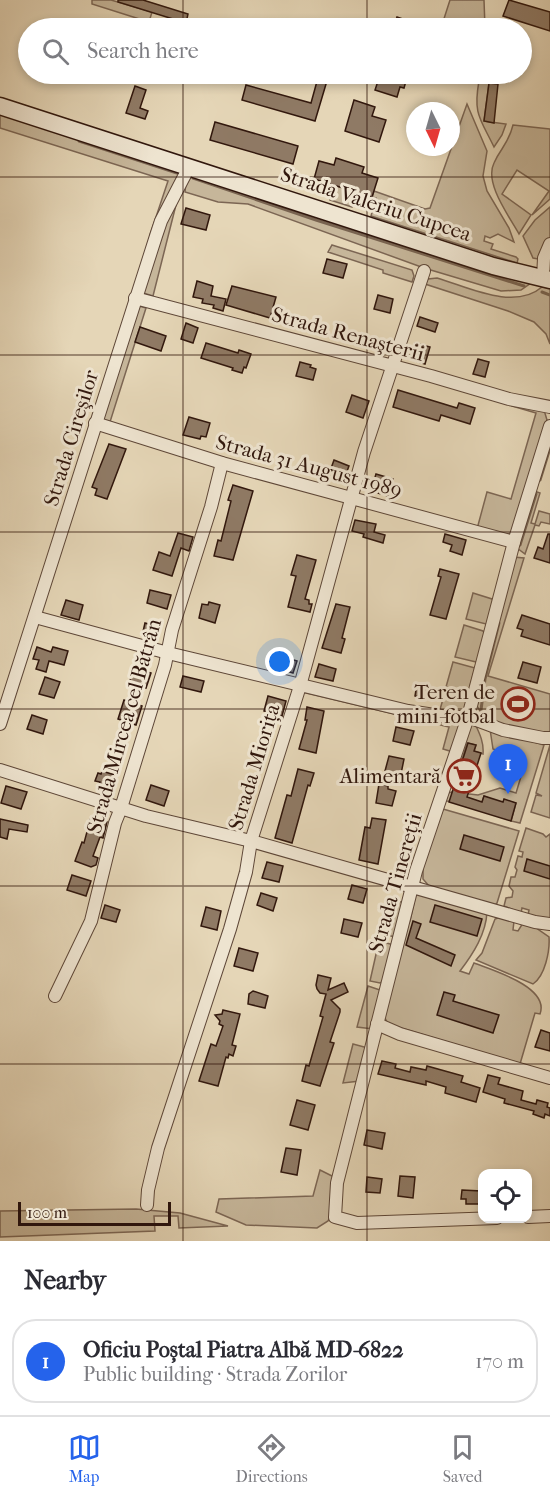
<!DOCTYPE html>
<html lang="en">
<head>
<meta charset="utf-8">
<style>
  :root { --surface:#fff; --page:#f7f7f7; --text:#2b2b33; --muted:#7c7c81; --line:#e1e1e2; --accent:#2563eb }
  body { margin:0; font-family:"IM FELL French Canon",serif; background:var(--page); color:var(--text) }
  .controls { position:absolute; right:18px; bottom:18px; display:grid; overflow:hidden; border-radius:12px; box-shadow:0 3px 9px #0003 }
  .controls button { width:54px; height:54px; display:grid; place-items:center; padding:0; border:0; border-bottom:2px solid var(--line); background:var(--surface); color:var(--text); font:30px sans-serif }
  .compass { position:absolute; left:406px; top:102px; width:54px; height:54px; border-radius:50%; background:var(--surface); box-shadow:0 3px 9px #0003; rotate:175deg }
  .scale { position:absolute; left:18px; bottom:15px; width:153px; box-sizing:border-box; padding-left:6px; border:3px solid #31170d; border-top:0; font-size:16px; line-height:21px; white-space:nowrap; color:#31170d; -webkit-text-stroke:4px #eee4d0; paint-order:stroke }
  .you { position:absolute; left:280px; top:662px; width:21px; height:21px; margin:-15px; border:4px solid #fff; border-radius:50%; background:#1a73e8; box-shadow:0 0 0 9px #1a73e833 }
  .badge { display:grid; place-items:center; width:39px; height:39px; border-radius:50%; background:var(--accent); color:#fff; font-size:20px; font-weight:700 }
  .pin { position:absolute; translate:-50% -50px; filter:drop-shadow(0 2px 3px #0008) }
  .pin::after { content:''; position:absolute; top:32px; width:21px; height:18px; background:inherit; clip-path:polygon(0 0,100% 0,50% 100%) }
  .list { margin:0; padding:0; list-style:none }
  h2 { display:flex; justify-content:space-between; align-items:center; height:78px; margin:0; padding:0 24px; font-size:26px }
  h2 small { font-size:20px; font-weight:400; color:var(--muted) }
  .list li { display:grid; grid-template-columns:39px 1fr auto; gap:18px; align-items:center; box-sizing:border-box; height:84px; margin:0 12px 12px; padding:0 12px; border:2px solid var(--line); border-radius:24px }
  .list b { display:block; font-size:22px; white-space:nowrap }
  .list p { margin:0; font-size:20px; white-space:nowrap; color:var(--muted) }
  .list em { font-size:20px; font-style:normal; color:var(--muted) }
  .icon { flex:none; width:33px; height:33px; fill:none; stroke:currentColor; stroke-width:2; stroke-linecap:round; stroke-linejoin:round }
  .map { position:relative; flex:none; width:550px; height:1241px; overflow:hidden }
  .search { position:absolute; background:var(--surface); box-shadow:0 3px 9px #0003; left:18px; right:18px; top:18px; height:66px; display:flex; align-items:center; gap:15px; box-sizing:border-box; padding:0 21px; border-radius:33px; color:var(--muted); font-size:22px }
  .sheet { height:174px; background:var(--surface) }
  nav { display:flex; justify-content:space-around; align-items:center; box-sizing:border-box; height:84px; border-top:2px solid var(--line); background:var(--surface); font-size:16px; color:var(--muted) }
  nav a { display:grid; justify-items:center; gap:3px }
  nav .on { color:var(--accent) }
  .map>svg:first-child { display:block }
  .green { fill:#c6b69a; stroke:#7c6654; stroke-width:1.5 }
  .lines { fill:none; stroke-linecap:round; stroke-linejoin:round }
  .stream { stroke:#786350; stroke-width:3 }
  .building { fill:#8f7a65; stroke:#31170d; stroke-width:1.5 }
  .minor-casing { stroke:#5e4738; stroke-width:14 }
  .secondary-casing { stroke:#31170d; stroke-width:19 }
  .minor { stroke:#eee4d0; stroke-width:12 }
  .secondary { stroke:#eee4d0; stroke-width:16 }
  .grid { fill:none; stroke:#31170d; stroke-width:1.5; stroke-opacity:0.55 }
  .labels { text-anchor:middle; stroke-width:6; stroke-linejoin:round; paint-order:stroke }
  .street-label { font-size:21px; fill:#31170d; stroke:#eee4d0 }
  .poi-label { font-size:21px; fill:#31170d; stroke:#eee4d0; text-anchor:end }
</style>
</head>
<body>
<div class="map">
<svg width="550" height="1241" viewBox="0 0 550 1241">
  <rect width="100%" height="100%" fill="#e5d6b7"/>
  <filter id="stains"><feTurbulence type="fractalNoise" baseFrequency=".00333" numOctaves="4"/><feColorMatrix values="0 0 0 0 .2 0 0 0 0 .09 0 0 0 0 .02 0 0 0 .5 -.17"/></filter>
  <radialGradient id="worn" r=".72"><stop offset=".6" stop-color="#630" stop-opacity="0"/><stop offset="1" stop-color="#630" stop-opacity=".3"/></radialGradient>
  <!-- green -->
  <g class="green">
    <path d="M92 0H111L152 12 149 22 92 4Z"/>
    <path d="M450 0H484L485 28H441Z"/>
    <path d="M479 81 489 83 484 121 506 124 502 135 494 147C480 118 473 114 479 81Z"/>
    <path d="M467 104 487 151 483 176 487 191 509 228 514 242 498 234 490 238 485 236 484 241 493 244 491 249 516 257 518 259 517 263 371 216 376 198 372 197 374 191 425 209 430 208Z"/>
    <path d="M0 114 180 171 150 235 168 181 0 128Z"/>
    <path d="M513 125 550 129V199L532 215 549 191 517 170 502 194 531 215 519 234C509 216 484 183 494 163 501 147 508 145 513 125Z"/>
    <path d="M194 175 531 283 521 290 501 291 424 268 248 204 218 202 185 192 186 182Z"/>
    <path d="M334 185 356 192 352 207 330 200Z"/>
    <path d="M178 197 153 296 140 292 165 219Z"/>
    <path d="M550 207V240L538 259 533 258 523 236 535 220Z"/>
    <path d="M332 245 412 270 414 276 412 282 383 273V270L328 252Z"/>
    <path d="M437 278C468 287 514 311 542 287L550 288V344L546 334 534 322 508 311 425 284 428 279Z"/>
    <path d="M136 305 146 308 110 422 99 420Z"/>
    <path d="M513 403 544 410 547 420 515 529C507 541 489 532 477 529L487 492 511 499 536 413 512 406Z"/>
    <path d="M534 491 540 493 531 523 535 524 539 511 550 514V524L541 522 539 526 535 525 525 554 517 548Z"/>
    <path d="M513 557 524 558 488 676 550 694V733L544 735 485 719 477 706Z"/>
    <path d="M473 593 492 599 494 602 489 622 486 624 466 619Z"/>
    <path d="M464 625 483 631 485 634 479 661 476 662 455 657Z"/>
    <path d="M453 662 475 668 468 693 446 687Z"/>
    <path d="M308 690 462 722 453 752 443 749 449 727 306 693Z"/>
    <path d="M445 692 466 699 468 701C462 717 454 713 439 713Z"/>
    <path d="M469 722 475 724C480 734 484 743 483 754L474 751 476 745 467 743 456 780 453 776Z"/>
    <path d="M490 729 544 745 520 823 511 821 516 803 508 801 506 805 484 796 482 802 445 801 448 793 452 792 478 795 500 788 516 793 526 760 493 749Z"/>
    <path d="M550 745V818L531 812 536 795 542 796 536 793Z"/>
    <path d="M443 809 519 831 497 903 495 905 429 886 423 879V865Z"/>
    <path d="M526 828 543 834 546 837 550 834V921L528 915 529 910 522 908 521 913 504 906 506 898 512 897 513 891 509 886 511 877H515L517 870 515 867 518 856 522 857 523 852 519 851Z"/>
    <path d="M419 893 487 912C486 934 473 954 460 971L469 974 474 963C492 970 550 987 540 1014L535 1013 520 1064 388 1024 384 1016 405 928 410 921 416 894Z"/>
    <path d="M389 898 404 903 396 937 381 934Z"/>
    <path d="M501 917 514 921 513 930 518 931 523 923 536 928 549 937C550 951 545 976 533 984L476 960 482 953 495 919Z"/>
    <path d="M379 941 394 945 384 981 380 983 370 981Z"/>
    <path d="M368 986 380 990 373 1029 357 1027Z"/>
    <path d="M353 1044 368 1048 360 1081 343 1083Z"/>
    <path d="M320 1170 334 1177 330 1201 331 1214 328 1221 317 1228 246 1225 216 1212 219 1199 313 1196Z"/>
    <path d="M136 1209 180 1213 228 1226 179 1228 178 1216H154L155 1231 0 1237V1211Z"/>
  </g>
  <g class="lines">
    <!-- stream -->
    <g class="stream">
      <path d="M79 141 177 173"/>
      <path d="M193 178 316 220 524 286"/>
      <path d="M542 292 550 295"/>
      <path d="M540 480 550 448"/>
      <path d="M520 545 536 494"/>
      <path d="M481 710 485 679 499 623"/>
    </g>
  </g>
  <!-- building -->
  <g class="building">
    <path d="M118 0H143L188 14 186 23 118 2Z"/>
    <path d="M509 0 550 12V31L503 16Z"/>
    <path d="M397 17 426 27V28H404L394 25Z"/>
    <path d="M319 74H329L315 121 242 100 246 85 311 103Z"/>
    <path d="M391 74H408L404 88 400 87 397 97 375 90 378 81 388 83Z"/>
    <path d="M489 83 498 84 494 123 484 121Z"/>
    <path d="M135 86 146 90 140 108 148 111 145 119 126 113Z"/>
    <path d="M354 100 375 107 372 116 386 120 379 142 345 131Z"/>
    <path d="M215 122 298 146 293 164 210 140Z"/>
    <path d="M336 158 364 167 362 173 378 178 372 197 314 179 319 161 334 165Z"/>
    <path d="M186 208 210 215 206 230 181 224Z"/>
    <path d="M327 259 347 264 343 278 323 273Z"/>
    <path d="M197 281 213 286 211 296 226 299 223 311 213 308 214 305 202 303 203 299 193 297Z"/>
    <path d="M232 286 276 297 270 318 226 305Z"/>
    <path d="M378 295 393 299 390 313 374 309Z"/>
    <path d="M420 317 438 323 435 332 417 326Z"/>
    <path d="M186 323 198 328 193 343 181 339Z"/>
    <path d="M140 327 166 336 161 351 135 342Z"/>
    <path d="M206 343 238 353 239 350 251 354 246 368 244 367 242 373 232 370 233 368 201 358Z"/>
    <path d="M415 343 430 347 425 364 415 361 417 353 413 352Z"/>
    <path d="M478 359 489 362 485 377 473 374Z"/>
    <path d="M300 362 311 365 310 367 316 369 313 380 296 376Z"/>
    <path d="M398 390 457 408 459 403 475 408 470 424 441 415 439 421 393 407Z"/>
    <path d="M352 395 369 401 363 418 346 412Z"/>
    <path d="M189 417 210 423 206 437 201 436 200 439 183 435Z"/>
    <path d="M109 444 126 449 107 499 95 495 97 489 92 487Z"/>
    <path d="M334 460 349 466 344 479 329 474Z"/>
    <path d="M376 474 393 479 388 496 371 491Z"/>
    <path d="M233 485 253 491 233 560 214 556 218 540 221 541 231 501 228 500Z"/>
    <path d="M355 520 376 524 374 532 385 535 383 543 363 537 364 534 352 531Z"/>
    <path d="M178 533 193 537 189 551 181 548 172 576 153 570 159 552 170 556Z"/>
    <path d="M445 534 466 540 462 555 450 551 452 545 443 542Z"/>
    <path d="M548 534H550V563L534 558 538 547 543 549Z"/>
    <path d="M297 555 316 560 305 599 309 600V604H312L310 612 288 607 296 576 291 575Z"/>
    <path d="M440 569 459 574 446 619 430 615 441 577 438 576Z"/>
    <path d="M150 590 171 595 167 609 147 603Z"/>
    <path d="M66 600 83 605 79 620 61 615Z"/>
    <path d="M209 602 220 605 215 623 199 618 202 604 208 605Z"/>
    <path d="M336 604 350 607 342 638 345 639 341 653 322 648Z"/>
    <path d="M522 615 550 624V645L521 636 523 630 517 628Z"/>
    <path d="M145 623 161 627 157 640 142 636Z"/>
    <path d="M37 647 51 652 53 647 68 651 64 665 49 661 46 672 36 669 39 660 33 659Z"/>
    <path d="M281 656 297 661 293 673 277 668Z"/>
    <path d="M523 662 541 667 537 683 518 678Z"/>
    <path d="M319 664 336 669 333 681 315 677Z"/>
    <path d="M134 668 151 673 146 688 129 683Z"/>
    <path d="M183 676 204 681 201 692 180 687Z"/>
    <path d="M45 677 60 682 54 698 39 694Z"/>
    <path d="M417 684 434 688 431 700 415 696Z"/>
    <path d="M268 696 286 701 282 716 264 711Z"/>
    <path d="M124 700 142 706 136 725 118 719Z"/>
    <path d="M307 707 324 711 316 753 299 749 307 720H305Z"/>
    <path d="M32 715 47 720 43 734 27 729Z"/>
    <path d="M396 727 414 731 410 745 393 741Z"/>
    <path d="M468 743 476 745 474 751 481 753 467 797 482 802 484 796 503 802 504 799 516 803 511 821 449 802Z"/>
    <path d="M389 756 404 759 401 774 385 771Z"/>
    <path d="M298 769 314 773 310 786 308 785 292 843 275 838 287 795 291 796Z"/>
    <path d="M102 771 115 775 112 792 98 788 100 782 95 781 98 773 101 774Z"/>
    <path d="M379 784 388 786V789L396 791 392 806 376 803Z"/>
    <path d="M151 785 169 791 164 806 146 800Z"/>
    <path d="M6 786 27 792 21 809 1 803Z"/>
    <path d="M91 817 107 822 103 838 100 837 93 856 98 858 96 865 91 867 75 861 82 842 84 843Z"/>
    <path d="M372 818 386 820 378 864 359 860 365 827 370 828Z"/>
    <path d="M0 819 28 825 27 832 9 829 7 839 0 837Z"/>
    <path d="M464 835 504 847 500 861 460 849Z"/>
    <path d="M527 859 550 866V879L524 871Z"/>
    <path d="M267 862 283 866 279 882 262 878Z"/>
    <path d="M72 875 91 881 86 896 67 890Z"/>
    <path d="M352 885 367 889 363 903 348 899Z"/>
    <path d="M261 893 277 898 273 911 257 905Z"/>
    <path d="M105 905 120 910 116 922 101 918Z"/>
    <path d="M435 905 482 919 477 936 430 922Z"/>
    <path d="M206 907 221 911 217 930 201 926Z"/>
    <path d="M344 919 362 923 358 937 341 933Z"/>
    <path d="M413 921 421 924 416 938 455 955 451 966 406 945Z"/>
    <path d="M239 948 258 953 253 971 234 966Z"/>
    <path d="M318 975 331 978 328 990 344 983 348 992 331 1000 340 1009V1012L330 1042 334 1043 320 1086 302 1081 306 1065 309 1066 323 1017 320 1016 326 994 320 993 317 989 316 985Z"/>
    <path d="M253 991 268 996 265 1008 248 1004 249 994Z"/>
    <path d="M444 992 455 995 453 1001 499 1015 493 1033 437 1015Z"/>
    <path d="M223 1010 240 1014 232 1045 236 1046 233 1056 229 1054 228 1058 226 1057 218 1086 199 1081 211 1044 216 1046 223 1026 219 1024 220 1021 215 1015 222 1014Z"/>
    <path d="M541 1030 550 1033V1051L535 1047Z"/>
    <path d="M382 1061 396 1064 395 1068 410 1072 411 1067 426 1070 427 1066 463 1076 461 1082 480 1088 476 1102 445 1093 446 1087 426 1081V1085L378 1074Z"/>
    <path d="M488 1075 500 1078 498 1084 523 1091 521 1100 536 1104 537 1100 548 1103 547 1107 550 1108V1116L545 1114 544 1118 533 1114 534 1111 504 1103 505 1099 483 1092Z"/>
    <path d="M297 1100 315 1105 308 1130 290 1125Z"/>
    <path d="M367 1130 385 1133 382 1149 364 1145Z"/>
    <path d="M286 1148 301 1150 297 1175 281 1172Z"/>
    <path d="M400 1176 415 1177 413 1198 398 1196Z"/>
    <path d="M367 1177 382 1179 380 1193 366 1192Z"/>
    <path d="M462 1190 481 1191V1204H466V1199H461Z"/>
  </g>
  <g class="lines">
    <!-- minor casing -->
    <g class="minor-casing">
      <g id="minor">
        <path d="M543 278 544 258 550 244"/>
        <path d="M135 298 431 376 509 399 550 407"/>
        <path d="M95 423 222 463 514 542"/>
        <path d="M35 617 168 653 408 711 448 717H468L503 730 543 738H550"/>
        <path d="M0 724 156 236 161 221 189 167"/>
        <path d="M0 770 146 816 251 841 535 922 550 924"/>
        <path d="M55 996 91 921 115 823 121 808 165 665 172 630 211 507 222 463"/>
        <path d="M377 1024 400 1034 550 1078"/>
        <path d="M147 1205 148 1190 158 1148 230 929 246 872 251 841 300 686 364 452 424 271"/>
        <path d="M528 1217 550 1216"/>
        <path d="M497 1218 357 1223 335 1217 337 1183 416 871 468 717 514 542 550 426"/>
      </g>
    </g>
    <!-- secondary casing -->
    <g class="secondary-casing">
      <path id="secondary" d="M0 106 493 266 550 280"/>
    </g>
    <!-- minor -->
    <use href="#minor" class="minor"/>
    <!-- secondary -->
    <use href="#secondary" class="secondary"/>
  </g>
  <!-- grid -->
  <path class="grid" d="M183 0V28M367 0V28M183 74V1241M367 74V1241M0 177H550M0 355H550M0 532H550M0 709H550M0 886H550M0 1064H550"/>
  <!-- icons -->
  <defs>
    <g id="stadium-ring" transform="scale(1.725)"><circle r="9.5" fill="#eee4d0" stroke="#8f2418" stroke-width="1.5"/><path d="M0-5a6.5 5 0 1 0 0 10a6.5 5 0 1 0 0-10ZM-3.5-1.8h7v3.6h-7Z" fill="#8f2418"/></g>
    <g id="supermarket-ring" transform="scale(1.725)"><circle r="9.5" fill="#eee4d0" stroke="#8f2418" stroke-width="1.5"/><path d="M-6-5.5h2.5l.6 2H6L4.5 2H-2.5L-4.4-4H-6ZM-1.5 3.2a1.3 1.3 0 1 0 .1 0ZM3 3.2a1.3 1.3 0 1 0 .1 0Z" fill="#8f2418"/></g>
  </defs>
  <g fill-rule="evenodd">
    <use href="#stadium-ring" x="518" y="704"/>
    <use href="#supermarket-ring" x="464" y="776"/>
  </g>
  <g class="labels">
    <!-- street labels -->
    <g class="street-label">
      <text transform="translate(376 204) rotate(18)" y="7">Strada Valeriu Cupcea</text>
      <text transform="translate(348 334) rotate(15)" y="7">Strada Renaşterii</text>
      <text transform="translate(71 438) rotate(-73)" y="7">Strada Cireşilor</text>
      <text transform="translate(309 466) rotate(15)" y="7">Strada 31 August 1989</text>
      <text transform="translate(124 726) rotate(-74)" y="7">Strada Mircea cel Bătrân</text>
      <text transform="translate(254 767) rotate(-73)" y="7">Strada Mioriţa</text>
      <text transform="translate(395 883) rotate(-74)" y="7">Strada Tinereţii</text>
    </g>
    <!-- poi labels -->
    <g class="poi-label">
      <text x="495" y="699">Teren de<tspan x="495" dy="24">mini-fotbal</tspan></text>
      <text x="441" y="783">Alimentară</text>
    </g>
  </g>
  <rect width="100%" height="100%" filter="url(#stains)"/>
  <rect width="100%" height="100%" fill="url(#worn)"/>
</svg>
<div class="controls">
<button><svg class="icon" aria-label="locate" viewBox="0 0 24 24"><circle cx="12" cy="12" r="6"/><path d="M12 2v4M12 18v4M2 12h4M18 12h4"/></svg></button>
</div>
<svg class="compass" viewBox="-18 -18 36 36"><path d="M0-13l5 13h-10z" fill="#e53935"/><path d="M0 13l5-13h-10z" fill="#7c7c81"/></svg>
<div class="scale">100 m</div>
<div class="you"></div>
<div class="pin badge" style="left:508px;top:794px">1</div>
<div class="search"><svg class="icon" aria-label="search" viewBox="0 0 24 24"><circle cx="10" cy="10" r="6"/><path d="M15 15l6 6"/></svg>Search here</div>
</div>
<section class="sheet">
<h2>Nearby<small></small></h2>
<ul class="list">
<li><span class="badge">1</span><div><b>Oficiu Poștal Piatra Albă MD-6822</b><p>Public building · Strada Zorilor</p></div><em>170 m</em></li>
</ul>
</section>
<nav>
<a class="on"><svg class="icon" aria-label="map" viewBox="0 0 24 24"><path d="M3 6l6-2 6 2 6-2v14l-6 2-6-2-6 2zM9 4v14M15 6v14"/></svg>Map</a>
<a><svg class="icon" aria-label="directions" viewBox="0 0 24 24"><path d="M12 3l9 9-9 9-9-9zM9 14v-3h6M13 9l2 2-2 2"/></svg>Directions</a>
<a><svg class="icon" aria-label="saved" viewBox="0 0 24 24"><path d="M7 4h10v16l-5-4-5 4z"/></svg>Saved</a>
</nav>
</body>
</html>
